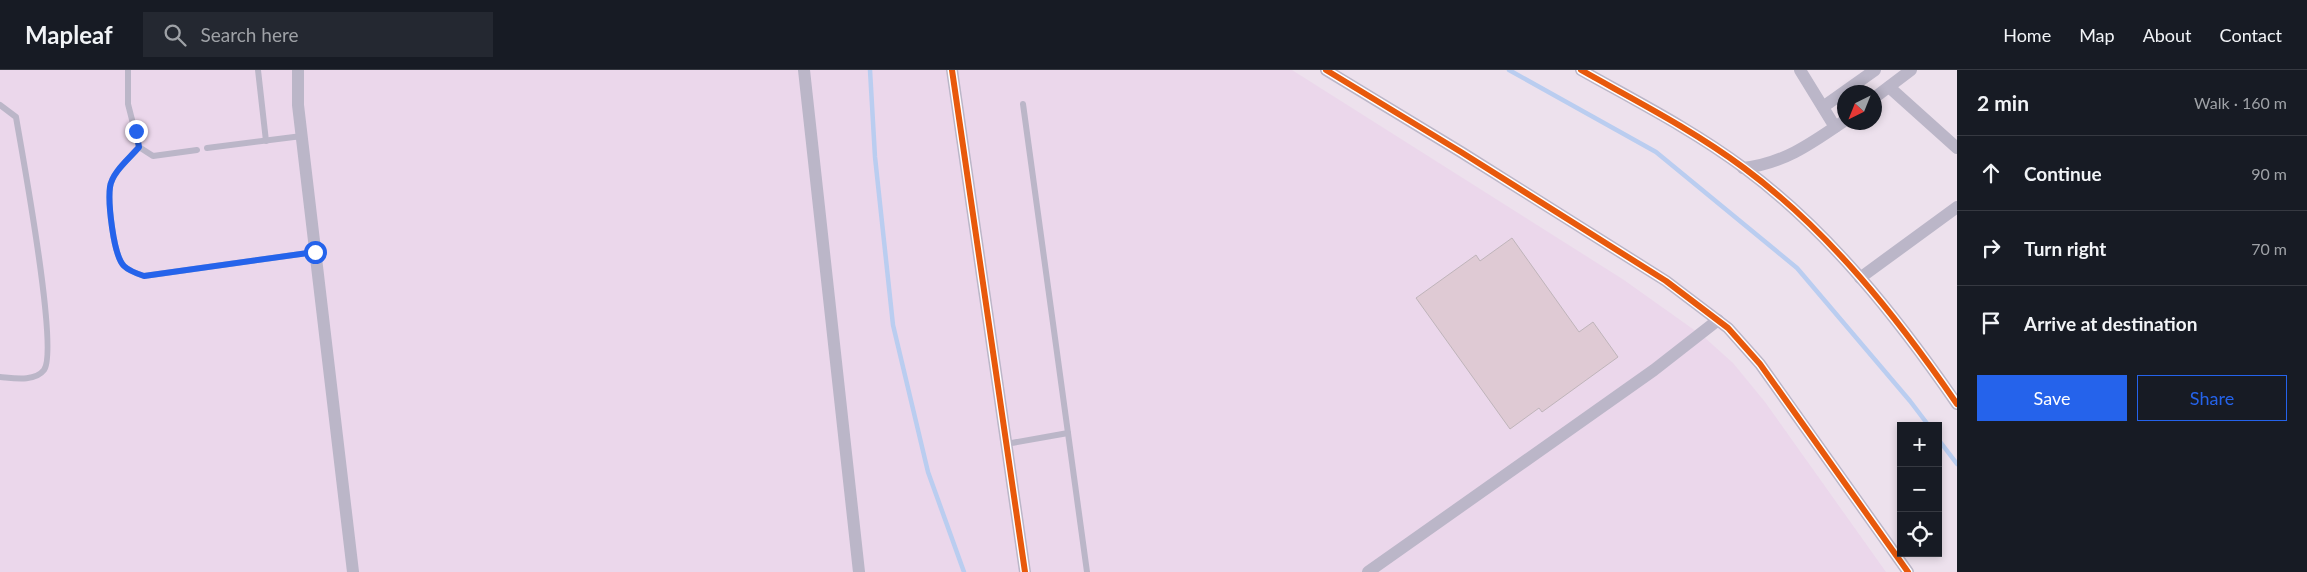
<!DOCTYPE html>
<html lang="en">
<head>
<meta charset="utf-8">
<style>
  :root { --surface:#171b24; --page:#242831; --text:#f1f3f6; --muted:#9ea1a6; --line:#363941; --accent:#2563eb }
  body { margin:0; font-family:Lato,sans-serif; background:var(--page); color:var(--text) }
  .controls { position:absolute; right:15px; bottom:15px; display:grid; overflow:hidden; border-radius:0px; box-shadow:0 2px 8px #0003 }
  .controls button { width:45px; height:45px; display:grid; place-items:center; padding:0; border:0; border-bottom:1px solid var(--line); background:var(--surface); color:var(--text); font:25px sans-serif }
  .compass { position:absolute; left:1837px; top:15px; width:45px; height:45px; border-radius:50%; background:var(--surface); box-shadow:0 2px 8px #0003; rotate:223deg }
  .stop { position:absolute; width:15px; height:15px; margin:-11px; border:4px solid #2563eb; border-radius:50%; background:#fff }
  .stop.end { background:#2563eb; border-color:#fff; box-shadow:0 1px 5px #0008 }
  .list { margin:0; padding:0; list-style:none }
  h2 { display:flex; justify-content:space-between; align-items:center; height:65px; margin:0; padding:0 20px; font-size:21px }
  h2 small { font-size:16px; font-weight:400; color:var(--muted) }
  .list li { display:grid; grid-template-columns:32px 1fr auto; gap:15px; align-items:center; box-sizing:border-box; height:75px; padding:0 20px; border-top:1px solid var(--line) }
  .list b { display:block; font-size:19px; white-space:nowrap }
  .list em { font-size:16px; font-style:normal; color:var(--muted) }
  .actions { display:flex; gap:10px; padding:15px 20px }
  .actions a { flex:1; padding:11px 0; border:1px solid var(--accent); border-radius:0px; text-align:center; font-size:18px; color:var(--accent) }
  .actions .main { background:var(--accent); color:#fff }
  .icon { flex:none; width:28px; height:28px; fill:none; stroke:currentColor; stroke-width:2; stroke-linecap:round; stroke-linejoin:round }
  .map { position:relative; flex:none; width:1957px; height:502px; overflow:hidden }
  header { display:flex; align-items:center; gap:30px; box-sizing:border-box; height:70px; padding:0 25px; background:var(--surface); border-bottom:1px solid var(--line) }
  header strong { font-size:24px }
  nav { display:flex; gap:28px; margin-inline-start:auto; font-size:18px }
  .search { width:350px; height:45px; background:var(--page); display:flex; align-items:center; gap:12px; box-sizing:border-box; padding:0 18px; border-radius:0px; color:var(--muted); font-size:19px }
  main { display:flex }
  aside { flex:1; background:var(--surface) }
  .map>svg:first-child { display:block }
  .built { fill:#ebd7eb }
  .lines { fill:none; stroke-linecap:round; stroke-linejoin:round }
  .stream { stroke:#bacdf0; stroke-width:4.5 }
  .building { fill:#dfcad4; stroke:#bfb4ba }
  .service { stroke:#bbb6c8; stroke-width:6 }
  .minor { stroke:#bbb6c8; stroke-width:12 }
  .cycleway-casing { stroke:#fff; stroke-width:9 }
  .cycleway { stroke:#e8590c; stroke-width:6 }
  .route { stroke:#2563eb; stroke-width:6 }
</style>
</head>
<body>
<header>
<strong>Mapleaf</strong>
<div class="search"><svg class="icon" aria-label="search" viewBox="0 0 24 24"><circle cx="10" cy="10" r="6"/><path d="M15 15l6 6"/></svg>Search here</div>
<nav><a>Home</a><a>Map</a><a>About</a><a>Contact</a></nav>
</header>
<main>
<div class="map">
<svg width="1957" height="502" viewBox="0 0 1957 502">
  <rect width="100%" height="100%" fill="#ede1ed"/>
  <!-- built -->
  <path class="built" d="M0 0H1292L1624 210 1704 267 1733 293 1765 332 1886 502H0Z"/>
  <g class="lines">
    <!-- stream -->
    <g class="stream">
      <path d="M870 0 875 87 893 255 928 402 964 502"/>
      <path d="M1509 0 1656 82 1797 198 1910 331 1929 356"/>
      <path d="M1938 369 1957 394"/>
    </g>
  </g>
  <!-- building -->
  <path class="building" d="M1512 168 1579 262 1593 252 1618 287 1542 342 1539 338 1510 359 1416 228 1476 185 1480 191Z"/>
  <g class="lines">
    <!-- service -->
    <g class="service">
      <path d="M128 0V34L139 77 153 86 197 80"/>
      <path d="M258 0 266 71"/>
      <path d="M1023 34 1087 502"/>
      <path d="M0 35 16 47C22 83 59 280 44 300 35 312 13 308 0 307"/>
      <path d="M139 77C130 88 112 102 110 117 108 132 113 185 124 196 129 201 138 204 144 206L315 182"/>
      <path d="M207 78 302 66"/>
      <path d="M1006 374 1068 363"/>
    </g>
    <!-- minor -->
    <g class="minor">
      <path d="M298 0V35L353 502"/>
      <path d="M804 0 859 502"/>
      <path d="M952 0 1025 502"/>
      <path d="M1326 0 1461 82 1666 211 1728 258 1760 294 1908 502"/>
      <path d="M1581 0C1636 31 1693 60 1744 98 1829 161 1897 247 1957 334"/>
      <path d="M1800 0 1835 57"/>
      <path d="M1889 17 1957 78"/>
      <path d="M1874 28 1911 0"/>
      <path d="M1823 37 1875 0"/>
      <path d="M1743 98C1783 94 1812 73 1844 51"/>
      <path d="M1860 208 1957 137"/>
      <path d="M1368 502 1654 300 1718 250"/>
    </g>
    <!-- cycleway casing -->
    <g class="cycleway-casing">
      <g id="cycleway">
        <path d="M952 0 1025 502"/>
        <path d="M1326 0 1461 82 1666 211 1728 258 1760 294 1908 502"/>
        <path d="M1581 0C1636 31 1693 60 1744 98 1829 161 1897 247 1957 334"/>
      </g>
    </g>
    <!-- cycleway -->
    <use href="#cycleway" class="cycleway"/>
  </g>
  <g class="lines">
    <!-- route -->
    <path class="route" d="M136 61 139 77C130 88 112 102 110 117 108 132 113 185 124 196 129 201 138 204 144 206L315 182"/>
  </g>
</svg>
<div class="controls">
<button>+</button>
<button>−</button>
<button><svg class="icon" aria-label="locate" viewBox="0 0 24 24"><circle cx="12" cy="12" r="6"/><path d="M12 2v4M12 18v4M2 12h4M18 12h4"/></svg></button>
</div>
<svg class="compass" viewBox="-18 -18 36 36"><path d="M0-13l5 13h-10z" fill="#e53935"/><path d="M0 13l5-13h-10z" fill="#9ea1a6"/></svg>
<div class="stop" style="left:315px;top:182px"></div>
<div class="stop end" style="left:136px;top:61px"></div>
</div>
<aside>
<h2>2 min<small>Walk · 160 m</small></h2>
<ul class="list">
<li><svg class="icon" aria-label="ahead" viewBox="0 0 24 24"><path d="M12 20V5M6 11l6-6 6 6"/></svg><div><b>Continue</b></div><em>90 m</em></li>
<li><svg class="icon" aria-label="right" viewBox="0 0 24 24"><path d="M7 20v-9h11M14 6l5 5-5 5"/></svg><div><b>Turn right</b></div><em>70 m</em></li>
<li><svg class="icon" aria-label="arrive" viewBox="0 0 24 24"><path d="M6 21V4h12l-3 4 3 4H6"/></svg><div><b>Arrive at destination</b></div></li>
</ul>
<div class="actions"><a class="main">Save</a><a>Share</a></div>
</aside>
</main>
</body>
</html>
